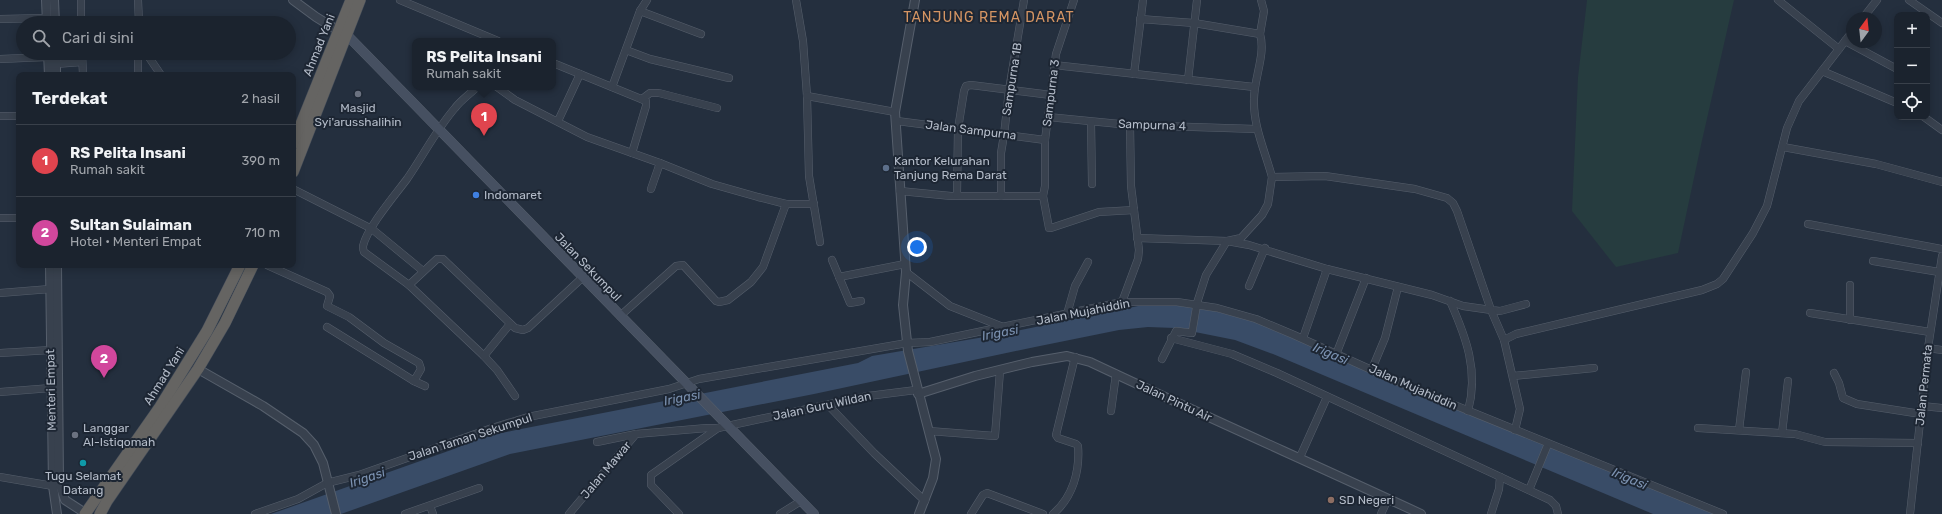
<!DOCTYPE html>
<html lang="id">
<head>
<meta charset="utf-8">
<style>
  :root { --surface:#1b232e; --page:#242b36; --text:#f1f3f6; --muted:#a0a4aa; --line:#39404a; --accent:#ea580c }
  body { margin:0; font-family:Rubik,sans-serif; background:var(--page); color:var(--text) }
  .controls { position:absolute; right:12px; top:12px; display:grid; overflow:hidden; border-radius:8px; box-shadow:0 2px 10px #0003 }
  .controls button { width:36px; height:36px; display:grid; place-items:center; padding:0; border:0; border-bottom:1px solid var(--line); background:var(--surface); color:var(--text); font:20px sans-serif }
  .compass { position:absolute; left:1846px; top:12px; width:36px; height:36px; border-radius:50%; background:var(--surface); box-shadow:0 2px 10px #0003; rotate:15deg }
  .you { position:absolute; left:917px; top:247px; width:14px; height:14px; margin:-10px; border:3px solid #fff; border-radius:50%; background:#1a73e8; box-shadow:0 0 0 6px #1a73e833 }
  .badge { display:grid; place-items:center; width:26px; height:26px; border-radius:50%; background:var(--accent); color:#fff; font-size:13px; font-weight:700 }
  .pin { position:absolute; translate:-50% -33px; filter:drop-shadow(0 1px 2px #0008) }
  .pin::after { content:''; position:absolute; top:21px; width:14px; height:12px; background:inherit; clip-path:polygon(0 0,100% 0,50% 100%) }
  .popup { position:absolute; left:412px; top:38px; width:144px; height:52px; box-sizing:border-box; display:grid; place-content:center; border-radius:8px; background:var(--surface); filter:drop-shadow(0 1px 3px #0005); font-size:13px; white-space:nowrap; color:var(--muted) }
  .popup b { font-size:15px; color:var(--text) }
  .popup::after { content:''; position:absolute; left:50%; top:100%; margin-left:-8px; border:8px solid transparent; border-top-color:var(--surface) }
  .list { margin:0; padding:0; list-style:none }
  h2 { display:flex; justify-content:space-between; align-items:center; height:52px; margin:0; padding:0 16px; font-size:17px }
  h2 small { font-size:13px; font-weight:400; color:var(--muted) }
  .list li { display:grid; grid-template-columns:26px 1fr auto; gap:12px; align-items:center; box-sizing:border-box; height:72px; padding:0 16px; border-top:1px solid var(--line) }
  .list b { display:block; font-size:15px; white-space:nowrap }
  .list p { margin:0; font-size:13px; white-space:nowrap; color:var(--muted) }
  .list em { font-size:13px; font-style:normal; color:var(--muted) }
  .icon { flex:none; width:22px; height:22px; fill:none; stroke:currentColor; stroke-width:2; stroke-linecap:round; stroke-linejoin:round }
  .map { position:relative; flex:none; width:1942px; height:514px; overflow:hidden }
  .search { position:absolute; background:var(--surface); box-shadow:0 2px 10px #0003; left:16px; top:16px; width:280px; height:44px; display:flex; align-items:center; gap:10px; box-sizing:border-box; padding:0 14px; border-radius:22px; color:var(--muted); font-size:15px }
  .panel { position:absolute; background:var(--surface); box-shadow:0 2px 10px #0003; left:16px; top:72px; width:280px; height:196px; border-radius:8px }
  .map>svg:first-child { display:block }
  .green { fill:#263c3f }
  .water { fill:#394c67 }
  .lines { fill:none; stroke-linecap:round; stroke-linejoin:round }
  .minor-casing { stroke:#565f6c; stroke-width:8 }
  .tertiary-casing { stroke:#565f6c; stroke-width:10 }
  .secondary-casing { stroke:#565f6c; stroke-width:10 }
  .trunk-casing { stroke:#434c59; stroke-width:12 }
  .minor { stroke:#38414e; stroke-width:7 }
  .tertiary { stroke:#38414e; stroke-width:8 }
  .secondary { stroke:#465061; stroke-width:9 }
  .trunk { stroke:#656462; stroke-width:11 }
  .worship-dot { fill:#6b7280; stroke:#1d2633; stroke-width:1.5 }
  .service-dot { fill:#5c6f8a; stroke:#1d2633; stroke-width:1.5 }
  .shop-dot { fill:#3f7fe0; stroke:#1d2633; stroke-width:1.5 }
  .culture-dot { fill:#0f9aa8; stroke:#1d2633; stroke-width:1.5 }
  .education-dot { fill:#8d6e63; stroke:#1d2633; stroke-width:1.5 }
  .labels { text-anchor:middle; stroke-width:4; stroke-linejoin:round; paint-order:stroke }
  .street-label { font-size:12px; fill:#b4bcc9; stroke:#1d2633 }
  .poi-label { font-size:12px; fill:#b4bcc9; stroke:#1d2633; text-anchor:start }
  .water-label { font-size:13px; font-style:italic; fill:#7c92b1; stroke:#1d2633 }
  .quarter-label { font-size:14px; letter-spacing:1px; fill:#d59563; stroke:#1d2633 }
</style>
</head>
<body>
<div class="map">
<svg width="1942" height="514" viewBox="0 0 1942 514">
  <rect width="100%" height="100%" fill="#242f3e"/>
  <!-- green -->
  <path class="green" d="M1587 0H1734L1701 145 1678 253 1616 267 1572 211 1578 77Z"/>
  <!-- water -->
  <path class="water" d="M1148 304 1189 305 1243 317 1717 514H1653L1273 354 1235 340 1175 328 1148 327 1119 330 1035 347 814 394 510 454 341 514H271L454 449 482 437 516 430 858 363 872 356 996 335Z"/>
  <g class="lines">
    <!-- minor casing -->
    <g class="minor-casing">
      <g id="minor">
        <path d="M81 0V23"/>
        <path d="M138 0 139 23"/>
        <path d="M400 0 498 41"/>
        <path d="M796 0 803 41 807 96 809 176 820 242"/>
        <path d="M1074 0 1056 54 1045 140V186L1043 196 1049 228H1051L1099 212 1134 210"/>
        <path d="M1778 0 1839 49"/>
        <path d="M1909 0 1942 23"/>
        <path d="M640 11 701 34"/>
        <path d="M1863 18 1877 0"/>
        <path d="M0 19 47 18"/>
        <path d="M1140 19 1194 23 1260 34C1266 54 1254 78 1254 99 1253 126 1265 151 1272 177L1325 176 1415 189 1447 198 1453 203 1457 211 1491 310 1500 311 1526 304"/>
        <path d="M1260 34 1264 11 1261 0"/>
        <path d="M1845 41 1897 69"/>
        <path d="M626 50 650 59 729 78"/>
        <path d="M82 53 83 75"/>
        <path d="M146 53 161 75"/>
        <path d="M0 59 48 57"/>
        <path d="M553 63 646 101V106L632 153"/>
        <path d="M56 64 82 62"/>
        <path d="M1054 65 1254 87"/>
        <path d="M1822 71 1897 103"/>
        <path d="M1134 74 1143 0"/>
        <path d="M138 75V53"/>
        <path d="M1188 80 1197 0"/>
        <path d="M477 87C470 94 461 100 455 108 436 130 423 156 407 179 395 195 367 228 363 246 363 249 363 250 364 252L409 285 484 356 497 370 515 396"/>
        <path d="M497 87 515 100 587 137 660 163"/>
        <path d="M612 87 640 11 647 0"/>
        <path d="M807 96 895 112"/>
        <path d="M642 99 650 93H659L717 108"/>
        <path d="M0 116H19"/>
        <path d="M1048 117 1130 125 1256 129"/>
        <path d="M1924 117 1942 130"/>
        <path d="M558 121 580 74"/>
        <path d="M897 121 1045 140"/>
        <path d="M1091 122 1092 184"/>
        <path d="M1783 147 1876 164 1942 182"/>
        <path d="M293 189 372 229 423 271"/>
        <path d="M651 189 660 163 712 184 758 197 786 204H814"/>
        <path d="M900 191 951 196H1043"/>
        <path d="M957 195 958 129 964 91 966 86 971 85 1051 95"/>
        <path d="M1001 196V153L1004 135 1009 90 1024 0"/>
        <path d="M0 218H19"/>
        <path d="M1808 224 1942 249"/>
        <path d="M1137 238 1227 241 1249 245 1327 269 1432 295 1463 306 1491 310 1504 340"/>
        <path d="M832 260 850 303 861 301"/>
        <path d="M1873 261 1939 272"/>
        <path d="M267 265 327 292 330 296 327 306 349 317 384 343 419 363 421 369 414 381"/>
        <path d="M906 272 950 306 1003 327"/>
        <path d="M839 277 905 264"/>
        <path d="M409 285 437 259H443L515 328 523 330 528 328 582 278"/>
        <path d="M1850 285V320"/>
        <path d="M1249 286 1265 248"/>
        <path d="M0 293 50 289"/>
        <path d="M1450 301C1466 337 1479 371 1468 411"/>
        <path d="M1122 302 1138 259 1139 250 1131 186 1130 125"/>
        <path d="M1810 313 1930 332"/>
        <path d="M1067 314 1075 286 1088 262"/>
        <path d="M620 316 676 266 683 265 716 301 719 302 728 300 751 282 763 267 786 204"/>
        <path d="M327 327 414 381 425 386"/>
        <path d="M1171 338 1232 354 1277 373 1550 500 1556 506 1558 514"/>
        <path d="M1303 338 1327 269"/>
        <path d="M1928 348 1942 350"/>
        <path d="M1337 352 1366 278"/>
        <path d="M0 353 51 350"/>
        <path d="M484 356 510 324"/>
        <path d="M1162 359 1176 331 1192 333 1197 303 1206 275 1227 241 1241 238 1262 215 1268 204 1272 177"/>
        <path d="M1372 369 1385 338 1398 287"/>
        <path d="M1834 373 1839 383 1843 398 1857 404 1921 414"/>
        <path d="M1513 376 1594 368"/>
        <path d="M0 392 51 388"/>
        <path d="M828 405 874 453 925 501"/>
        <path d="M1922 406 1942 408"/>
        <path d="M1111 411 1116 374"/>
        <path d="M1698 428 1795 434 1825 442 1918 443"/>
        <path d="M1515 430 1520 409 1504 340 1516 334 1702 290 1717 284 1723 279 1753 233 1767 206 1787 128 1799 101 1852 32"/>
        <path d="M1739 430 1746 372"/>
        <path d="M929 431 995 436 1000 371"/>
        <path d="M1782 433 1788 381"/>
        <path d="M597 442 636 434"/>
        <path d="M1300 457 1327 397"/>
        <path d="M0 477 53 486"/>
        <path d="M1529 490 1548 444"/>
        <path d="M430 506 433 514"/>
        <path d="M255 514 298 499 327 483 359 475 492 428 528 417 669 389 699 379 907 343 930 342 1122 302H1177L1217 308 1256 319 1294 335 1405 385 1723 514"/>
        <path d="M405 514 479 488"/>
        <path d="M569 514 636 434 707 428H718"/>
        <path d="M679 514 651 485V475L718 428 868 396 916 390"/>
        <path d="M780 514 801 501"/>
        <path d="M971 514 983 495 987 493 1043 514"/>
        <path d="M1053 514C1073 497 1080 471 1078 446L1076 444 1058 438 1056 435 1075 357"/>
        <path d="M1381 514 1388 499"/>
        <path d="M1491 514 1499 489 1500 477"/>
        <path d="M1910 514 1928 348 1942 256"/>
      </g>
    </g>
    <!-- tertiary casing -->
    <g class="tertiary-casing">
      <g id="tertiary">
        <path d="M46 0 47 23"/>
        <path d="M54 0 55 23"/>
        <path d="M293 0 316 17 342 33"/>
        <path d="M915 0 895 112 906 272 903 305 908 351 936 459 933 478 919 514"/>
        <path d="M48 53 49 75"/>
        <path d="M56 53V75"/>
        <path d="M50 265 53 486 57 514"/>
        <path d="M57 265 59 482 65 500 85 513"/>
        <path d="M198 369 263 406 303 433 314 445 323 463 336 514"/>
        <path d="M918 394 975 376 1032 362 1067 356 1090 362C1200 414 1311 463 1421 514"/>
      </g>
    </g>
    <!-- secondary casing -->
    <g class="secondary-casing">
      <path id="secondary" d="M347 35 814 514"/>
    </g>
    <!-- trunk casing -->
    <g class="trunk-casing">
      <g id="trunk">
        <path d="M293 144 351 0"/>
        <path d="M293 172 360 0"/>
        <path d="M85 514 160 407 207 331 240 265"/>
        <path d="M100 514 107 501 198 369 225 323 253 265"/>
      </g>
    </g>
    <!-- minor -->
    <use href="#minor" class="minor"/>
    <!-- tertiary -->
    <use href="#tertiary" class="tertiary"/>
    <!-- secondary -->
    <use href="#secondary" class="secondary"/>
    <!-- trunk -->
    <use href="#trunk" class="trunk"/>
  </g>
  <!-- markers -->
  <g class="worship-dot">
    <circle cx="358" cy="94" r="4"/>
    <circle cx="75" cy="435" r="4"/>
  </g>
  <circle class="service-dot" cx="886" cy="168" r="4"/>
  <circle class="shop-dot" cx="476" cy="195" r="4"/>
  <circle class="culture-dot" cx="83" cy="463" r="4"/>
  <circle class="education-dot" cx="1331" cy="500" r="4"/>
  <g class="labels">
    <!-- street labels -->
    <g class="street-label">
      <text transform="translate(319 45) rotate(-68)" y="4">Ahmad Yani</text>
      <text transform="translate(1012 79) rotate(-81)" y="4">Sampurna 1B</text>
      <text transform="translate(1051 93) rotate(-83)" y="4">Sampurna 3</text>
      <text transform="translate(1152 125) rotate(2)" y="4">Sampurna 4</text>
      <text transform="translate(971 130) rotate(7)" y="4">Jalan Sampurna</text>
      <text transform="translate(588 267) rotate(46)" y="4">Jalan Sekumpul</text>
      <text transform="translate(1083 312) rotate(-11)" y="4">Jalan Mujahiddin</text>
      <text transform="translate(164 376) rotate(-58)" y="4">Ahmad Yani</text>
      <text transform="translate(1924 385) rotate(-84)" y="4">Jalan Permata</text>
      <text transform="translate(1413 387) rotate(24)" y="4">Jalan Mujahiddin</text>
      <text transform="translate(51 390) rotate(-91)" y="4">Menteri Empat</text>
      <text transform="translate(1174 401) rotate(25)" y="4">Jalan Pintu Air</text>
      <text transform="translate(822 406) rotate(-12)" y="4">Jalan Guru Wildan</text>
      <text transform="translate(470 437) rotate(-18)" y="4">Jalan Taman Sekumpul</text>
      <text transform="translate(606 470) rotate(-50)" y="4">Jalan Mawar</text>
    </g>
    <!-- poi labels -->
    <g class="poi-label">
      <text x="358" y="112" text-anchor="middle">Masjid<tspan x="358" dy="14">Syi'arusshalihin</tspan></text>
      <text x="894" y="165">Kantor Kelurahan<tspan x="894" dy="14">Tanjung Rema Darat</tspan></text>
      <text x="484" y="199">Indomaret</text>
      <text x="83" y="432">Langgar<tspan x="83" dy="14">Al-Istiqomah</tspan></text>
      <text x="83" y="480" text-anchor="middle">Tugu Selamat<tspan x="83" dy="14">Datang</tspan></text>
      <text x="1339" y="504">SD Negeri</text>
    </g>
    <!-- water labels -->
    <g class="water-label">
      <text transform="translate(1000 332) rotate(-11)" y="5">Irigasi</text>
      <text transform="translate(1331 353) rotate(23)" y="5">Irigasi</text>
      <text transform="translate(682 397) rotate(-11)" y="5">Irigasi</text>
      <text transform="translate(367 477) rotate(-19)" y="5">Irigasi</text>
      <text transform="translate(1630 478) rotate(23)" y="5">Irigasi</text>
    </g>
    <!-- quarter labels -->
    <g class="quarter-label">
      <text x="989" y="22">TANJUNG REMA DARAT</text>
    </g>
  </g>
</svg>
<div class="controls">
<button>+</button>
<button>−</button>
<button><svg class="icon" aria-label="locate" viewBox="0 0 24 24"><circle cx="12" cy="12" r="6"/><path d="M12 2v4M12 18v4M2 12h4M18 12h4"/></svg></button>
</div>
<svg class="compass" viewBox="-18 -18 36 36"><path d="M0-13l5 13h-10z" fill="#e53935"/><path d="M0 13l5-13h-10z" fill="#a0a4aa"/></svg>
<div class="you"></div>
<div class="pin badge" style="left:484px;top:136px;background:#e0444e">1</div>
<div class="popup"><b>RS Pelita Insani</b>Rumah sakit</div>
<div class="pin badge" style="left:104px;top:378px;background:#d1479c">2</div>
<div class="search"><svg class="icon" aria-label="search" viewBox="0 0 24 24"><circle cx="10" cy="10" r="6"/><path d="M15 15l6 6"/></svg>Cari di sini</div>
<section class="panel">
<h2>Terdekat<small>2 hasil</small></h2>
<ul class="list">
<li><span class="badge" style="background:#e0444e">1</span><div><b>RS Pelita Insani</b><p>Rumah sakit</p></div><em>390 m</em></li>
<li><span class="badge" style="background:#d1479c">2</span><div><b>Sultan Sulaiman</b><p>Hotel · Menteri Empat</p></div><em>710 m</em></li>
</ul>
</section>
</div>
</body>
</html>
